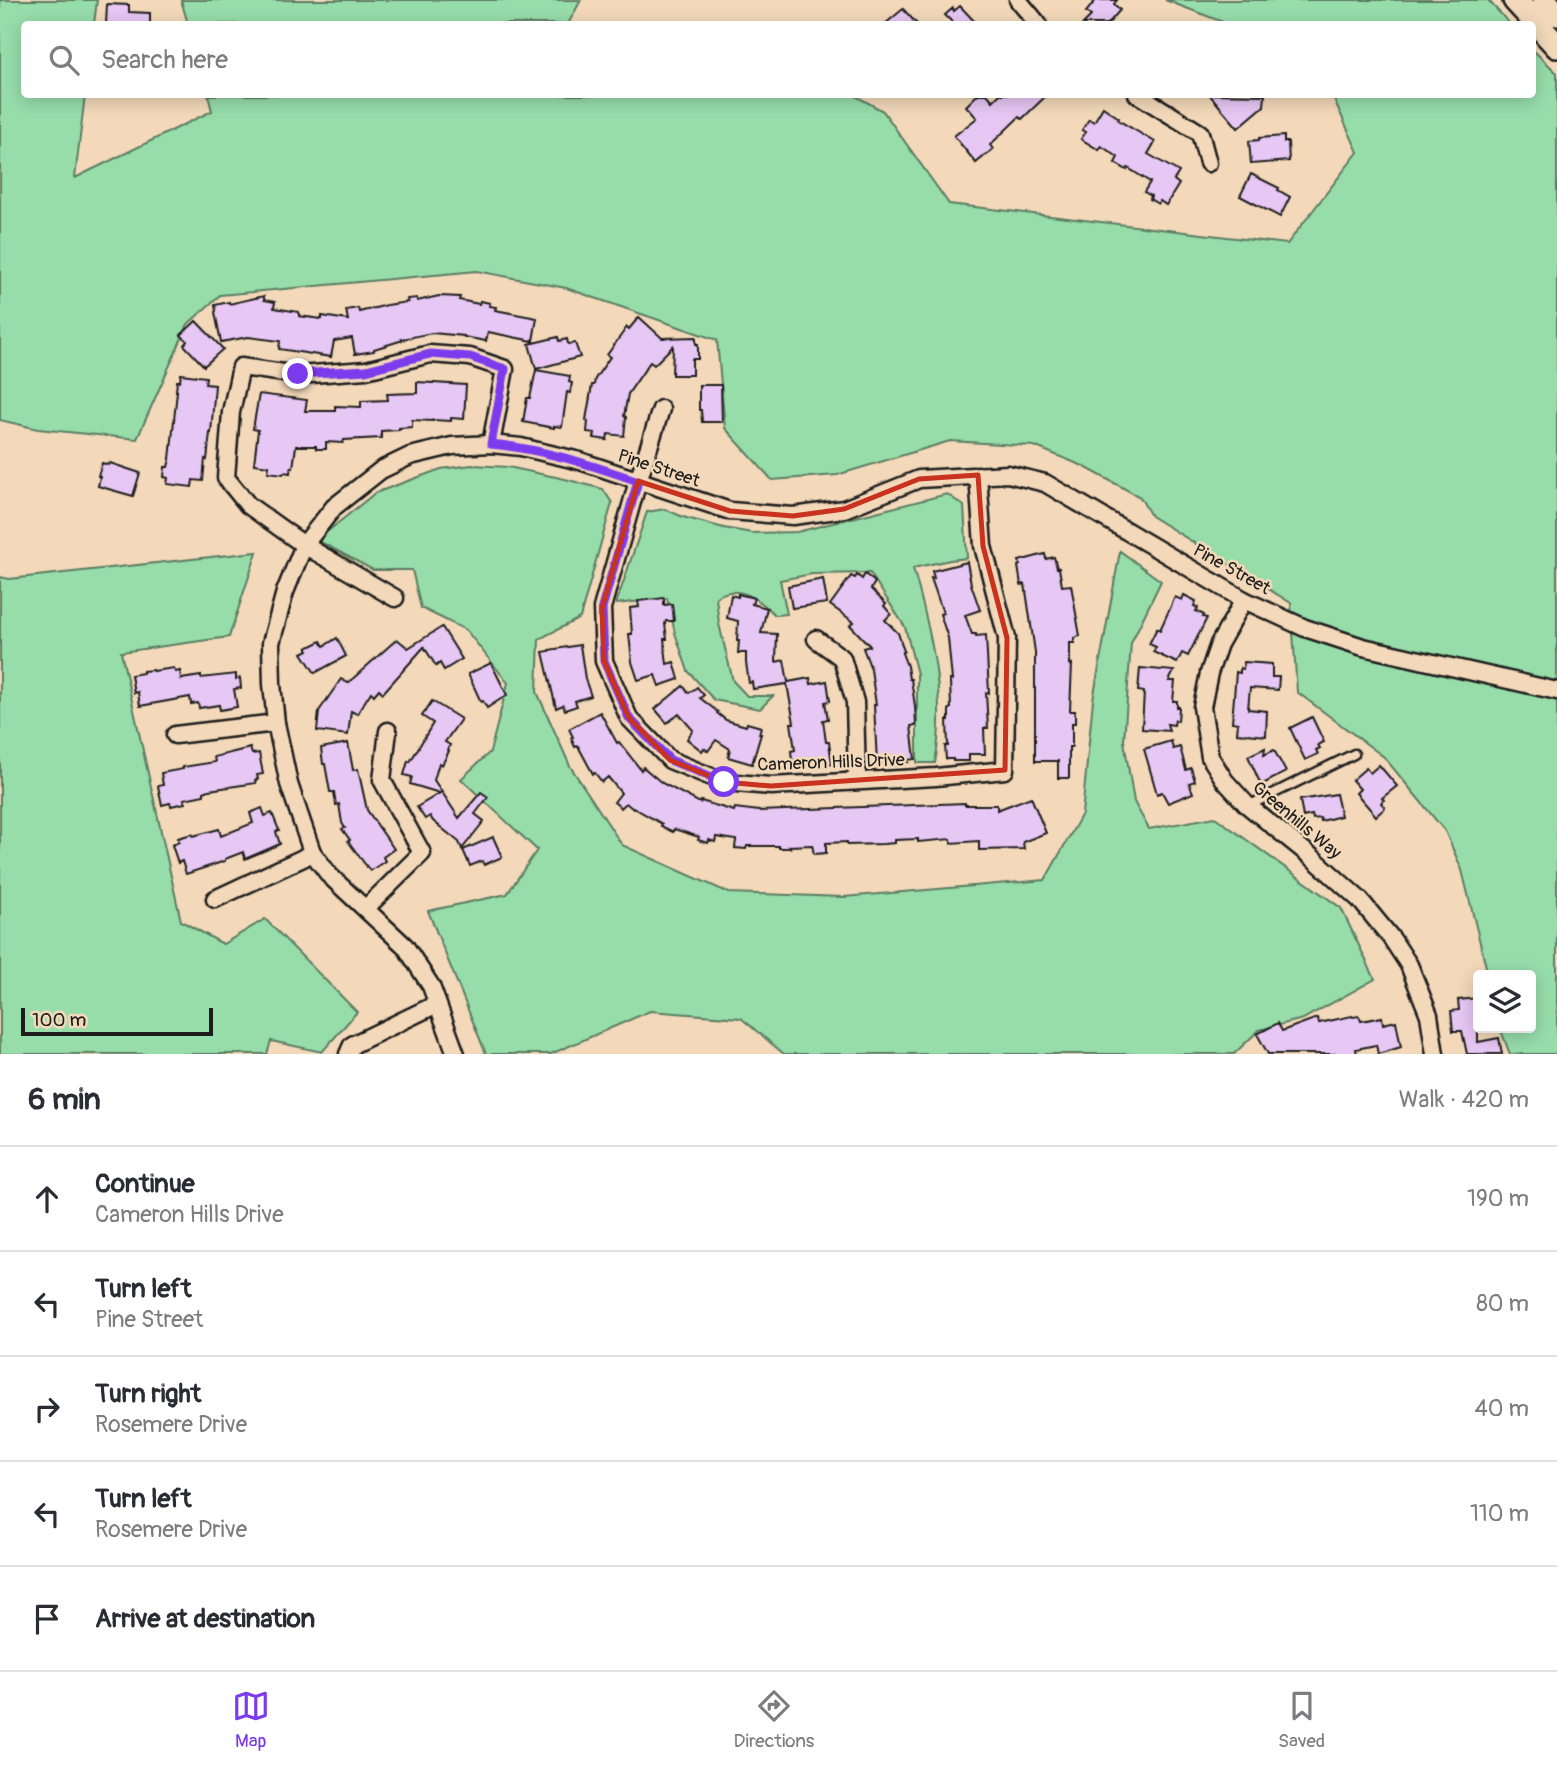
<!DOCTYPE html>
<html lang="en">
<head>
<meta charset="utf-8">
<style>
  :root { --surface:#fff; --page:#f7f7f7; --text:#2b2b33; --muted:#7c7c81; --line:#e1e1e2; --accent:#7c3aed }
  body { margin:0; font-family:Pangolin,sans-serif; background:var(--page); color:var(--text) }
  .controls { position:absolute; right:21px; bottom:21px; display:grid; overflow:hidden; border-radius:7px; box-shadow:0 4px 18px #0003 }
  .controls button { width:63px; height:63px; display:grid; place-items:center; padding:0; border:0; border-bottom:2px solid var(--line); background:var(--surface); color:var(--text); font:35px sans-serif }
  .scale { position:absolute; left:21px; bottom:18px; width:192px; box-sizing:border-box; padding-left:7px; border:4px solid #1c1c1c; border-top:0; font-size:19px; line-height:24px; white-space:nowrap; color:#1c1c1c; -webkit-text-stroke:5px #f3d9ba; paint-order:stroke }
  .stop { position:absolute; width:21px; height:21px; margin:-16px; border:5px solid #7c3aed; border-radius:50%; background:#fff }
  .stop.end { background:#7c3aed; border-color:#fff; box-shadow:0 2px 7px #0008 }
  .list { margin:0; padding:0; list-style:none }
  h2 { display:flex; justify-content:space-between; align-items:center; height:91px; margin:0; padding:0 28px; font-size:30px }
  h2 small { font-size:23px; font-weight:400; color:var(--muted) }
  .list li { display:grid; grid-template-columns:46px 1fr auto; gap:21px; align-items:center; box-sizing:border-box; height:105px; padding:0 28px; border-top:2px solid var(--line) }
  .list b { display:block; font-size:26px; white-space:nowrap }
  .list p { margin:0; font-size:23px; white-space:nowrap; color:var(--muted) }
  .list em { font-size:23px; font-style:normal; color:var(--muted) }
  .icon { flex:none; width:38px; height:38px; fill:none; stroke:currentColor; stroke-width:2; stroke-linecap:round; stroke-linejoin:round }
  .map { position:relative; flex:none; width:1557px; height:1054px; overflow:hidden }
  .search { position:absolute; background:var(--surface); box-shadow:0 4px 18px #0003; left:21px; right:21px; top:21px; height:77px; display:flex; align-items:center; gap:18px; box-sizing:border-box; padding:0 24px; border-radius:7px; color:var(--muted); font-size:26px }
  .sheet { height:616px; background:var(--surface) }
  nav { display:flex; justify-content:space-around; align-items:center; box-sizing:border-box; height:98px; border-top:2px solid var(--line); background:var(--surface); font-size:19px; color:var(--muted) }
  nav a { display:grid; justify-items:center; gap:4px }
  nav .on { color:var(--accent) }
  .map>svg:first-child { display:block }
  .green { fill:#97ddaa; stroke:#5a7c63; stroke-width:2 }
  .building { fill:#e7c7f4; stroke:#1c1c1c; stroke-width:2 }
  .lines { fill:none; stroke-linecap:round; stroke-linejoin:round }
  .service-casing { stroke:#1c1c1c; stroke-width:13 }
  .minor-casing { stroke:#1c1c1c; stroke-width:21 }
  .secondary-casing { stroke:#1c1c1c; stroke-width:28 }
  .service { stroke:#f3d9ba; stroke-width:8 }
  .minor { stroke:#f3d9ba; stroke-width:16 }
  .secondary { stroke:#f3d9ba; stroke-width:23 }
  .route { stroke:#7c3aed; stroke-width:9 }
  .marked { fill:none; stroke:#c8321e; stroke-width:5; stroke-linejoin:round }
  .labels { text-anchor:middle; stroke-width:5; stroke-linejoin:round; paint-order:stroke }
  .street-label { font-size:18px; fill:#1c1c1c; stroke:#f3d9ba }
</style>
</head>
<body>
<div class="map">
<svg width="1557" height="1054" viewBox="0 0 1557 1054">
  <rect width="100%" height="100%" fill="#f3d9ba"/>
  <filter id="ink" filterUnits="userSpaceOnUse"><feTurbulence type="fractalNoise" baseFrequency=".0143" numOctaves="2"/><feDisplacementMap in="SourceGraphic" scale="14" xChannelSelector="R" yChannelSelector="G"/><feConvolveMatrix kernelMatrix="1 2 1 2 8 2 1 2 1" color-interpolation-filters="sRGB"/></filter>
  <g filter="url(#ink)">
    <!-- green -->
    <g class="green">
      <path d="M0 0H97L94 24H24V94L85 95 75 178 212 111 208 95H854L883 111 949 204 1287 244 1358 152 1332 95 1532 94 1533 50 1557 73V1054H1510L1500 1028H1531V975H1488L1462 870 1445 831 1384 757 1297 692 1291 603 1151 516 1140 497 1083 466 1034 446 950 441 837 475 772 480 725 428 717 340 566 288 477 271 220 295 188 324 137 439 38 429 0 420Z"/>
      <path d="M181 0H581L568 24H188Z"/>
      <path d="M1165 0H1488L1510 24H1228Z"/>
      <path d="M472 465 508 467 565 479 603 489 612 503 580 618 539 639 537 692 570 766 622 845 729 893 844 897 1045 880 1082 814 1093 700 1120 551 1161 581 1131 643 1124 741 1134 802 1149 829 1215 817 1341 908 1375 979 1303 1019 1259 1030 1234 1054H784L741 1018 650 1011 551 1054H486L428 911 507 894 537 850 461 779 490 752 508 683 466 630 421 608 412 570H373L317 540 375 493 441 469Z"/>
      <path d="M947 494 964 506 967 558 950 560 913 568C931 632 947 698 935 763H917V674L905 627 870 573 812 574 780 580 787 614 775 615C759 599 738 583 716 597L719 624 733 681 747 696H773L760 709 714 700 688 671 675 633 667 598 616 604 647 512 665 509 683 517 724 528 752 533 797 532Z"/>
      <path d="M257 552 229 637 121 652 181 921 223 944 265 919 357 1012 322 1052 271 1041 267 1054H0V577L9 579Z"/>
    </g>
    <!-- building -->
    <g class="building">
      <path d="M1096 0H1117L1114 4 1120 10 1108 24H1083L1091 16 1086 12Z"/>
      <path d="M107 4 129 5V12L150 13V24H106Z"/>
      <path d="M960 6 977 24H954L945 15 953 8 954 11Z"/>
      <path d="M903 9 917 24H885Z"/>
      <path d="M978 94H987L993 101 1000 94H1048L1022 119 1019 117 990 145 993 149 976 163 954 136 977 118 966 106Z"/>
      <path d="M1209 94 1265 95 1264 106 1238 128Z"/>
      <path d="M1103 107 1119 118 1118 120 1155 142 1148 154 1179 172 1174 180 1179 184 1166 205 1160 201 1158 204 1150 199 1151 196 1144 192 1150 182 1128 168 1127 170 1115 163 1118 157 1101 146 1099 150 1081 139 1086 132 1082 130 1089 119 1094 122Z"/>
      <path d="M1284 136V142H1288L1289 161 1251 164 1249 141 1259 140V138Z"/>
      <path d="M1251 174 1279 188 1278 190 1290 197 1280 217 1240 196Z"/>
      <path d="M264 296V300L275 302 274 308 299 312V316L322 319V316L348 320 346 310 358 308 359 312 387 305 408 302 407 299 417 298V301L439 296 460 297 459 300 479 304 480 301 490 303 489 306 496 307 495 310 537 318 533 341 488 332 486 341 464 337V336L432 333 402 339 403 340 374 349V351L355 354 352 338 334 341 331 357 279 349 280 341 248 337 221 342 215 312 216 311 215 305 229 302V304Z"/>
      <path d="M639 317 662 338 696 337V344H698V359H692V375H672L673 346 654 365 650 362 628 394 624 416 626 417 624 436 608 434 607 440 594 438 595 433 587 432 588 421 586 420 592 385H594L595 379 610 357 607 355 627 327 629 329Z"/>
      <path d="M196 321 223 349 204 366 184 345 187 341 181 335Z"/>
      <path d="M558 337 559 341 567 339 568 344 575 343 580 357 536 369 529 344Z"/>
      <path d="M536 370 570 376 569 382 572 383 570 393 567 392 562 427 554 426V428L523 422 527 398H530Z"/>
      <path d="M181 374 206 377 205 384 215 385 211 433H210L207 460 205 459 203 481 193 480 192 487 167 484 168 478 164 477 165 467H168L170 459 177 391H176L177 381H180Z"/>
      <path d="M417 382 466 385 464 419 451 418V421L433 420V421L412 420V427L399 428V430L381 431V438L344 440 343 443 326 442V449H316V446H296L293 468 291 467 290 473 284 472 283 474 268 472 269 466 254 464 258 430 253 429 259 394 307 400 305 411H335V406L361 407V401L388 400 387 394 417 393Z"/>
      <path d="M699 385H721L722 422H702L701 410H699Z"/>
      <path d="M102 463 109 465 110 463 140 473 133 496 98 486 100 477 98 476Z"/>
      <path d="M1045 554 1046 559 1054 557 1057 568H1059L1062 586 1071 585 1080 636 1074 638V643H1070V665L1072 664 1070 711H1075V723H1072V747H1069V778H1058V761H1035V652L1025 584 1021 585 1018 566 1020 565 1019 561Z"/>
      <path d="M967 562 971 584 980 610 965 615 972 634H976V636L986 635 989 693H986L988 728H984L985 754H969V761H953V759H946L945 746H948L947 720H949V709L951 708 950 680H952L948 638 940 614 943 613 931 578H934L932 571Z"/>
      <path d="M865 574 875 582 871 589 886 604 884 606 891 614 885 620 898 633 904 651 902 653 907 666 909 679H911L915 706 916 725 911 726 915 759 907 760 908 762 877 763 874 705H876L871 669 863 648 870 646 850 625 854 622 830 605 851 576 855 578 857 575 862 579Z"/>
      <path d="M823 579 827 603 792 608 788 586Z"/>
      <path d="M738 594 754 598 752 604 767 608 761 633 777 634 776 662 784 660 788 682 810 678 811 684 827 681 830 701 825 702 828 719 823 720 826 742H829L832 764 797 768 796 760 792 761 791 751 795 750 791 723H794L787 684 753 689 752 682 749 683 746 663V653H738L739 641H737L738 621 727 618 731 595 738 597Z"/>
      <path d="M1184 595 1196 601 1194 606 1198 608 1196 611 1204 615 1203 617 1207 618 1188 656 1182 653 1177 663 1153 652 1156 647 1149 644 1157 628 1160 630 1175 597 1182 600Z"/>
      <path d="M664 598V605L672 604 674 621H666L665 624 667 639H664L667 664 674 662 679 679 659 686 655 675 638 680 632 662 629 634H632L630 608 639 607 638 601Z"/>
      <path d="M442 627 462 659 444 670 440 663 436 666 424 647 383 693 379 689 374 695 371 692 357 714 351 711 348 735 317 731 319 711 341 679 348 683 397 639 408 648Z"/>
      <path d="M337 638 346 656 315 673 302 653 308 650 307 648 321 641 324 646Z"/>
      <path d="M580 645 585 679 591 696 575 701 577 706 565 710 563 705 556 708 543 652 549 651V650Z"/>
      <path d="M1244 662 1272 664V677H1279L1278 690 1250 688 1248 709 1267 711 1266 736 1237 733 1238 723 1232 722 1236 672 1240 673V668L1243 669Z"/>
      <path d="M491 663 507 695 487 708 483 701 481 702 468 674Z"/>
      <path d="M174 668 175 672 180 671 181 679 201 676V678L236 674V679L240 678 241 688 234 689 237 707 220 710 219 705 199 708 198 703 191 704 190 697 140 706 138 692 134 693 131 675 143 673V671L153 670V671Z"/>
      <path d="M1140 668 1174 671 1169 681H1175L1173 701H1177V707H1179L1178 721 1175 720 1174 725 1167 724 1169 731 1142 729 1144 692 1138 691Z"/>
      <path d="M683 686 689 693 697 687 704 695 700 698 718 712 717 713 726 720 746 726 747 723 761 727 759 734H761L752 764 728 757 730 749 716 740 708 751 704 748 702 751 687 739 693 730 679 714 667 723 655 709Z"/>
      <path d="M432 701 461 719 445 742 450 745 448 750 449 751 442 765 439 763 434 780 459 818 481 792 488 797 475 814 484 821 462 849 459 842 433 821 430 816 425 819 417 807 440 793 410 784 412 777 404 775 408 761 410 762 433 723 422 716Z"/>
      <path d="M600 712 617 743 619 742 641 770 643 767 662 783 700 803 701 801 734 811 735 808 759 811 965 803V805H997V810L1031 797 1046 833 1023 842 1024 849 979 850V841L951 843V839L918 842V839L895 840V843L884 844 847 845V842L826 843V853L814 854 812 845 789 846 790 848H779V846H747L746 849 735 848 736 840 716 837 715 842 709 840 708 843 698 840 699 837 674 829 673 832 661 826 662 824 634 808 633 809 626 803 621 808 614 802 621 793 608 777 602 782 595 773 593 774 578 746 575 747 571 738 573 737 569 729Z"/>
      <path d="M1312 717 1324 742 1318 745 1320 748 1316 750 1318 754 1305 760 1290 728Z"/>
      <path d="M1171 741 1173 749 1180 747 1186 770 1191 768 1195 781 1189 783 1193 793 1168 803 1162 792 1157 794 1144 749Z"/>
      <path d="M348 743 353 770 358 769 367 810 394 849 383 857 385 861 370 871 348 841 350 840 342 829 345 828 342 823 339 804 336 805 334 792H330L325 764H323L321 748Z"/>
      <path d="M250 748 252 754 259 753 263 774 257 775 258 779 255 780 256 783 209 790 204 792V795L184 799 185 803 171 806 170 803 162 805 158 786 163 785 161 773 183 769V767L215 762 214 757Z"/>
      <path d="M1265 748 1264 755 1274 750 1286 772 1261 785 1248 756Z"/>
      <path d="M1379 765 1397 786 1382 798 1384 800 1381 803 1385 807 1384 809 1376 816 1356 793 1360 789 1352 780 1366 768 1370 773Z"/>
      <path d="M1336 794 1341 816 1321 821 1320 818 1313 819 1312 815 1303 817 1300 800Z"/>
      <path d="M262 808 265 816 272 813 279 830 276 832 280 844 245 859 243 852 225 859V861L186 874 182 861 178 863 172 845 179 842 178 838 192 834 193 836 219 829 221 836 253 823 250 813Z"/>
      <path d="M493 837 502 857 484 865 482 861 470 866 463 850Z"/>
      <path d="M1478 998V1042L1499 1038 1502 1054H1467L1462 1031H1453L1451 1011 1459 1010 1458 1000Z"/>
      <path d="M1352 1016 1353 1017 1359 1016 1361 1021 1382 1017 1383 1024 1396 1021 1401 1047 1378 1054 1376 1045 1356 1049 1357 1054H1268L1257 1034 1278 1023 1282 1031 1317 1018 1319 1023Z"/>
    </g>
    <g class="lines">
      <!-- service casing -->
      <g class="service-casing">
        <path id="service" d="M1248 806 1354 754"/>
      </g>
      <!-- minor casing -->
      <g class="minor-casing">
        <g id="minor">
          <path d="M1018 0 1038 24"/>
          <path d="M1137 94 1200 133 1208 163"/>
          <path d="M661 409 638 481 602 608 604 661 629 718 670 760 724 782 771 786 936 777 1005 770 1007 638 983 546 978 475"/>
          <path d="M395 598 304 545 248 505 226 478 231 412 241 367 298 375 366 370 430 354 470 357 505 369 491 444"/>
          <path d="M1244 600 1219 644 1209 673 1202 707 1210 757 1225 781 1246 804 1313 858 1360 900 1392 939 1409 965 1429 1015 1435 1054"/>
          <path d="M816 639 842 658 855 702 857 780"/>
          <path d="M175 735 276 723"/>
          <path d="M215 899 303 858 312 852"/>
          <path d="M366 908 422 853 382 780 388 731"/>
          <path d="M348 1054 352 1045 437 1004"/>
          <path d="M456 1054 431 986 405 946 330 876 312 852 289 784 276 723 272 684 271 643 285 592 304 545 334 507 381 470 410 456 452 446 491 444 521 447 580 461 730 511 793 516 844 509 919 479 1008 474 1045 483 1244 600 1305 628 1363 647 1557 691"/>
        </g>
      </g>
      <!-- secondary casing -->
      <g class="secondary-casing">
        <g id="secondary">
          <path d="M1515 0 1557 46"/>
          <path d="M1544 0 1557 14"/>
        </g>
      </g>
      <!-- service -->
      <use href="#service" class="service"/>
      <!-- minor -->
      <use href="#minor" class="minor"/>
      <!-- secondary -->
      <use href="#secondary" class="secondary"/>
    </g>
  </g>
  <g class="lines" filter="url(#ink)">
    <!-- route -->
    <path class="route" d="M298 374 366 370 430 354 470 357 505 369 491 444C542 449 589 464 638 481L602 608 604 661 629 718 670 760 724 782"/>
  </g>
  <!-- marked area -->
  <path class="marked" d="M978 475 983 546 1007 638 1005 770 771 786 724 782 670 760 629 718 604 661 602 608 638 481 730 511 793 516 844 509 919 479Z"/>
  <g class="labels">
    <!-- street labels -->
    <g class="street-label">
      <text transform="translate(659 468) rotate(18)" y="6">Pine Street</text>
      <text transform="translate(1232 569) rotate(29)" y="6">Pine Street</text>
      <text transform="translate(831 762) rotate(-2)" y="6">Cameron Hills Drive</text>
      <text transform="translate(1297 820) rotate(40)" y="6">Greenhills Way</text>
    </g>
  </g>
</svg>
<div class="controls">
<button><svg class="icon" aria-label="layers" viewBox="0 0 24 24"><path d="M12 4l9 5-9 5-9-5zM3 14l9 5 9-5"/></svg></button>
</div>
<div class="scale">100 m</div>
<div class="stop" style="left:724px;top:782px"></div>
<div class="stop end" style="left:298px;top:374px"></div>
<div class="search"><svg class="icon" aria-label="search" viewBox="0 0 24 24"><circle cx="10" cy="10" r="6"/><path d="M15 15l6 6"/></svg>Search here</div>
</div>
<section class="sheet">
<h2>6 min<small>Walk · 420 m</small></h2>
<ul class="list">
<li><svg class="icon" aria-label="ahead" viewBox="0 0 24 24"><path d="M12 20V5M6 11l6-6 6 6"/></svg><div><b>Continue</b><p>Cameron Hills Drive</p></div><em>190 m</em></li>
<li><svg class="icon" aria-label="left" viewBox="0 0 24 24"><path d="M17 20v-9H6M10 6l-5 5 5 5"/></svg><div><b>Turn left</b><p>Pine Street</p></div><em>80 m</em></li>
<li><svg class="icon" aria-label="right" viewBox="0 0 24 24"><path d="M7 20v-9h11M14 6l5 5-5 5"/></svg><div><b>Turn right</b><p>Rosemere Drive</p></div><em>40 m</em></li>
<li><svg class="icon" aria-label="left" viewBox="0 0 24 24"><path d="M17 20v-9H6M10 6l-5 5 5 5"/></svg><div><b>Turn left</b><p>Rosemere Drive</p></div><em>110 m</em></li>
<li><svg class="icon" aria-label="arrive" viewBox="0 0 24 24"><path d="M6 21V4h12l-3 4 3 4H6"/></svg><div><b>Arrive at destination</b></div></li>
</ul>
</section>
<nav>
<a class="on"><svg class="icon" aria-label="map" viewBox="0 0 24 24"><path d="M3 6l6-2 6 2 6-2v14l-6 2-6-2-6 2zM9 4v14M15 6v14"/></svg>Map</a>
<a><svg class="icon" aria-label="directions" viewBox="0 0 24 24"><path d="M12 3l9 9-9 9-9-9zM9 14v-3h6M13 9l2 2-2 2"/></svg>Directions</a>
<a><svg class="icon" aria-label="saved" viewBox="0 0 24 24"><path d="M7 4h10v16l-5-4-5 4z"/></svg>Saved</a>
</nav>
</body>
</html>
